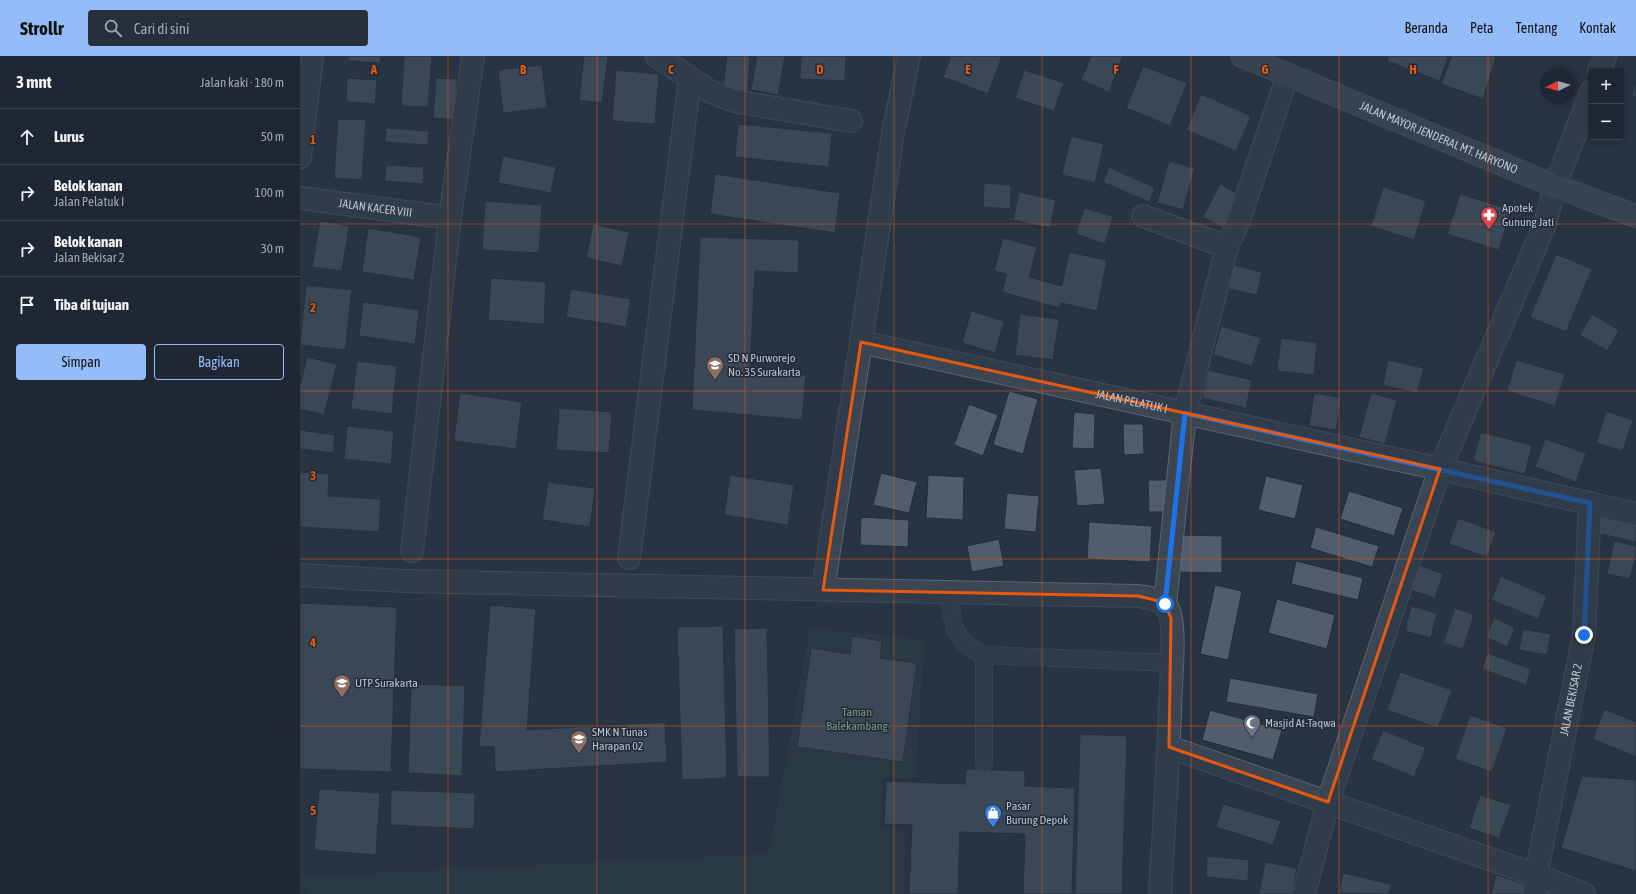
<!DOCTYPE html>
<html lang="id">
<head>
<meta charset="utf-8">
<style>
  :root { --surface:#1e2733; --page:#262f3b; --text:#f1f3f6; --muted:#a1a5ac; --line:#3c444e; --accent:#94bcf8 }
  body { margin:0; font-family:"Asap Condensed",sans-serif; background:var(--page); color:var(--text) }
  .controls { position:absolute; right:12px; top:12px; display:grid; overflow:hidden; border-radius:4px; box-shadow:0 2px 6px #0003 }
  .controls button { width:36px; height:36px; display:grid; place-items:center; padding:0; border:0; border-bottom:1px solid var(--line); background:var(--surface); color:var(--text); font:20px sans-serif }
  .compass { position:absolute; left:1240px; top:12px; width:36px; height:36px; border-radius:50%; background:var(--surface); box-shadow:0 2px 6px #0003; rotate:265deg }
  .stop { position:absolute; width:12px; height:12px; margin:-9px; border:3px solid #1a73e8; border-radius:50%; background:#fff }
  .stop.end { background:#1a73e8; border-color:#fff; box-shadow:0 1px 4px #0008 }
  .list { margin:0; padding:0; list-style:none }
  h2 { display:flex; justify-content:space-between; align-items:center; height:52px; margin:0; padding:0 16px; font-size:17px }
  h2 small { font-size:13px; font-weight:400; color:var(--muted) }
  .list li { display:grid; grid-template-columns:26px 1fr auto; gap:12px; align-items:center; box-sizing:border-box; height:56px; padding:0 16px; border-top:1px solid var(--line) }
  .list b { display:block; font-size:15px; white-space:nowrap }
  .list p { margin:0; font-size:13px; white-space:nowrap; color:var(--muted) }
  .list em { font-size:13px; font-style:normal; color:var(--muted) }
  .actions { display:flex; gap:8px; padding:12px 16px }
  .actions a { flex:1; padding:9px 0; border:1px solid var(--accent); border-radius:4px; text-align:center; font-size:14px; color:var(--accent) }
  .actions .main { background:var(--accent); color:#111 }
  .icon { flex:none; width:22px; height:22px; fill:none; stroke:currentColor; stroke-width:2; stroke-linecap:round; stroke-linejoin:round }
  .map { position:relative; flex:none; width:1336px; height:838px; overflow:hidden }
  header { display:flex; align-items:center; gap:24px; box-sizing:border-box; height:56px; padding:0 20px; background:var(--accent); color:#111 }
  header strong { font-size:19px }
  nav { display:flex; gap:22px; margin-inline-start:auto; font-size:14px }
  .search { width:280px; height:36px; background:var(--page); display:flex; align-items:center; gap:10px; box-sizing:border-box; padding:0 14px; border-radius:4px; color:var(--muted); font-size:15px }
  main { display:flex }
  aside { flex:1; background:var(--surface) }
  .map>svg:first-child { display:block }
  .green { fill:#2a4245 }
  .building { fill:#515d6f; stroke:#232d3b }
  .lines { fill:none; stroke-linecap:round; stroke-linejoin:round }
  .lane-casing { stroke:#5b6471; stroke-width:18 }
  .street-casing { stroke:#5b6471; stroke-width:24 }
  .secondary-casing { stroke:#5b6471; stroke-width:24 }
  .lane { stroke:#3c4653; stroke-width:17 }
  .street { stroke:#3c4653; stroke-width:22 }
  .secondary { stroke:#4a5566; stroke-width:22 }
  .route { stroke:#1a73e8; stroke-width:5 }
  .marked { fill:none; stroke:#e8590c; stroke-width:3; stroke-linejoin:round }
  .grid { fill:none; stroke:#e8590c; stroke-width:1; stroke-opacity:0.55 }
  .labels { text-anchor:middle; stroke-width:3; stroke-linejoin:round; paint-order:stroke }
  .street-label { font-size:12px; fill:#bac1cd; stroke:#212b39 }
  .poi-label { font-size:12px; fill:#bac1cd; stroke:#212b39; text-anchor:start }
  .park-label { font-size:12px; fill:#719d7b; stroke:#212b39 }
  .grid-label { font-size:13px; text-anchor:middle; font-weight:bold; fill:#e8590c; stroke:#212b39; stroke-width:3; stroke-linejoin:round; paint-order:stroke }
</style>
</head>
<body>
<header>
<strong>Strollr</strong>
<div class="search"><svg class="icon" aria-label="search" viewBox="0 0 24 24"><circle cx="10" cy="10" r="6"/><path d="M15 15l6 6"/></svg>Cari di sini</div>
<nav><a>Beranda</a><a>Peta</a><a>Tentang</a><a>Kontak</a></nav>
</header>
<main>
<aside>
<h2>3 mnt<small>Jalan kaki · 180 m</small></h2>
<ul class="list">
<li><svg class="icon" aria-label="ahead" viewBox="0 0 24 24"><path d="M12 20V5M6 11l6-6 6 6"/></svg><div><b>Lurus</b></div><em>50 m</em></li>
<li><svg class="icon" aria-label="right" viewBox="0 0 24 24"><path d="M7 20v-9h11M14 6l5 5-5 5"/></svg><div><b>Belok kanan</b><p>Jalan Pelatuk I</p></div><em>100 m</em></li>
<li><svg class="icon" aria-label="right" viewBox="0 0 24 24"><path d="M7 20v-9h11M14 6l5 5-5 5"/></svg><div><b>Belok kanan</b><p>Jalan Bekisar 2</p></div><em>30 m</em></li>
<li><svg class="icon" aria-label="arrive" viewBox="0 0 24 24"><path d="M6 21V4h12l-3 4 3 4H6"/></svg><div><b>Tiba di tujuan</b></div></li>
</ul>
<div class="actions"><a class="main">Simpan</a><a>Bagikan</a></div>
</aside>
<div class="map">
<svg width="1336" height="838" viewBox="0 0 1336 838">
  <rect width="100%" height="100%" fill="#283444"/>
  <!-- green -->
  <path class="green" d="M510 572 624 584 616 722H583L580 773 606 774 603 838H7L0 826V821L469 798Z"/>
  <!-- building -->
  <g class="building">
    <path d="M48 0H81L80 7 48 5Z"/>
    <path d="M104 0H132L128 51 101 50Z"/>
    <path d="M284 0H308L302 47 279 44Z"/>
    <path d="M427 0H450L448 36 423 33Z"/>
    <path d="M457 0H485L478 39 451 34Z"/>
    <path d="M501 0H546L545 25 500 23Z"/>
    <path d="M651 0H702L688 38 643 21Z"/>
    <path d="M791 0H823L809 36 781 24Z"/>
    <path d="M1088 0H1148L1140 25 1087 5Z"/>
    <path d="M1152 0H1196L1183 43 1141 28Z"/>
    <path d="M242 9 247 52 203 57 198 14Z"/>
    <path d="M843 10 887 27 870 70 826 52Z"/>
    <path d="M316 14 359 18 355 68 312 65Z"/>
    <path d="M724 14 764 27 754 55 715 42Z"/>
    <path d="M47 22 77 24 75 48 46 46Z"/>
    <path d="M136 22 157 23 154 64 133 62Z"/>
    <path d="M1336 26V41L1332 40Z"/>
    <path d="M901 38 951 60 936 95 886 74Z"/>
    <path d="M38 63 66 64 62 124 34 122Z"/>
    <path d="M438 68 532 77 529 111 435 101Z"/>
    <path d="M86 72 129 75 128 89 85 86Z"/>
    <path d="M771 80 804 88 795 127 762 119Z"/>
    <path d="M203 100 256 111 251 137 198 127Z"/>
    <path d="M869 105 895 112 883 154 857 147Z"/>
    <path d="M86 109 124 111 123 128 85 125Z"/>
    <path d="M809 111 855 132 849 146 803 126Z"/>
    <path d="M415 118 540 137 535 177 410 158Z"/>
    <path d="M684 127 711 129 710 153 683 151Z"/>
    <path d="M920 128 943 141 926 173 903 161Z"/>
    <path d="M1083 131 1126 145 1114 184 1071 170Z"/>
    <path d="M719 136 756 144 750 172 713 164Z"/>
    <path d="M1160 138 1211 154 1199 194 1147 178Z"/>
    <path d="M185 145 242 149 239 197 182 194Z"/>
    <path d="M784 152 813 160 805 188 776 178Z"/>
    <path d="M20 165 49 170 42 215 12 211Z"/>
    <path d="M293 168 329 176 322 210 286 202Z"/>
    <path d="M68 172 121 181 114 224 62 216Z"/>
    <path d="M400 181 499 184 498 217 455 215 450 314 506 319 502 364 392 354Z"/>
    <path d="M703 182 737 191 729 221 762 230 769 196 807 204 797 255 761 247 759 252 702 236 707 218 694 215Z"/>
    <path d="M1256 198 1292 213 1266 276 1230 261Z"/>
    <path d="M930 208 962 216 957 239 924 232Z"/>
    <path d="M191 222 246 226 244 268 188 264Z"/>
    <path d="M6 229 52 234 45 294 0 289Z"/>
    <path d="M271 233 331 243 326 271 266 261Z"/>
    <path d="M63 246 119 254 115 288 59 280Z"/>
    <path d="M671 255 704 265 695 297 662 287Z"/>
    <path d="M720 258 759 263 753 304 715 299Z"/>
    <path d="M1292 258 1319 274 1307 295 1280 279Z"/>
    <path d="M921 270 961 282 952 310 913 299Z"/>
    <path d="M981 282 1017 287 1014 319 977 315Z"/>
    <path d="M7 301 37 308 24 359 0 353V330Z"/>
    <path d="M1088 304 1124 312 1117 337 1083 329Z"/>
    <path d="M1216 304 1265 318 1255 350 1207 335Z"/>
    <path d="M57 305 97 310 92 358 51 353Z"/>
    <path d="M908 314 952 324 946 352 902 342Z"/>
    <path d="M709 335 738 343 723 398 693 389Z"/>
    <path d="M160 337 222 346 216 393 154 385Z"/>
    <path d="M1014 337 1041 342 1036 374 1009 370Z"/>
    <path d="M1071 337 1097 344 1085 388 1059 381Z"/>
    <path d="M669 348 698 359 683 400 654 389Z"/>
    <path d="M259 352 312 356 309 397 256 394Z"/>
    <path d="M1306 355 1333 364 1323 395 1296 387Z"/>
    <path d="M774 356 795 358 794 393 772 392Z"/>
    <path d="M823 368H843L844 398 824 399Z"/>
    <path d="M47 370 94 375 91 408 44 403Z"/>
    <path d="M0 374 35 379 33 397 0 393Z"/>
    <path d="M1181 376 1232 389 1225 418 1173 405Z"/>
    <path d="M1245 383 1286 397 1276 426 1235 411Z"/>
    <path d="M801 412 805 448 777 450 774 414Z"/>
    <path d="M0 416 29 418 28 440 81 443 79 476 0 471Z"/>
    <path d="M581 417 617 426 609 457 573 449Z"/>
    <path d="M430 419 494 429 488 469 424 459Z"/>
    <path d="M628 419 664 421 663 464 626 462Z"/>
    <path d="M966 420 1003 429 995 463 958 454Z"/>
    <path d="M848 424H867L868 456H849Z"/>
    <path d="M248 426 295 432 290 471 242 464Z"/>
    <path d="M1049 435 1103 452 1094 480 1040 463Z"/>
    <path d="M707 437 739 440 736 476 704 473Z"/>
    <path d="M1300 458 1336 466V486L1296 477Z"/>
    <path d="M561 461 609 464 608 491 560 489Z"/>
    <path d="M1158 462 1196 476 1187 501 1149 488Z"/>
    <path d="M789 466 852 470 850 506 787 503Z"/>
    <path d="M1016 471 1079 490 1072 511 1010 492Z"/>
    <path d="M881 479 922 480V517L880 516Z"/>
    <path d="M699 483 704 510 672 516 667 490Z"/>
    <path d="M1314 485 1336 490V497L1330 523 1307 518Z"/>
    <path d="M996 505 1063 522 1058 544 991 528Z"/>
    <path d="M1118 509 1143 518 1135 542 1110 534Z"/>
    <path d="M1201 520 1247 540 1238 563 1191 544Z"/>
    <path d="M915 529 942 535 928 604 900 598Z"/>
    <path d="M977 543 1035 559 1027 593 968 577Z"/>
    <path d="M0 547 97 551 91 716 0 713Z"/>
    <path d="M190 549 236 553 227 674 365 666 367 706 195 716 194 691 179 690Z"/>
    <path d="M1111 550 1137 557 1131 582 1105 575Z"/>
    <path d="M1155 552 1174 559 1163 593 1143 587Z"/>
    <path d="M1194 562 1215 572 1207 591 1186 581Z"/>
    <path d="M423 570 427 722 382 724 377 571Z"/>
    <path d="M467 572 470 721H437L434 573Z"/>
    <path d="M1223 573 1251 578 1247 599 1219 594Z"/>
    <path d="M552 580 582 585 580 602 617 607 603 706 497 691 511 592 550 598Z"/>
    <path d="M1187 597 1231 613 1226 629 1182 613Z"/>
    <path d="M1100 616 1152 634 1138 672 1087 654Z"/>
    <path d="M930 622 1018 638 1014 661 926 646Z"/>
    <path d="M111 628 165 630 162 720 108 717Z"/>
    <path d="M1304 653 1336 666V701L1293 683Z"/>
    <path d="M910 654 982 674 973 704 902 684Z"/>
    <path d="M1170 659 1207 672 1192 716 1155 703Z"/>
    <path d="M1083 674 1126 692 1114 721 1071 703Z"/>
    <path d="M780 678 827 680 822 838H775Z"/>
    <path d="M666 713 725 715V730L775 732 772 838H723L725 778 660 776 658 838H609L612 769 584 768 586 725 665 728Z"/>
    <path d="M1282 720 1336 724V815L1261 792Z"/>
    <path d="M19 733 80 737 76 799 14 794Z"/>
    <path d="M91 734 175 737 174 773 90 769Z"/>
    <path d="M1180 739 1211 749 1199 782 1169 772Z"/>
    <path d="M923 748 981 765 973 789 916 771Z"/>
    <path d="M907 800 949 804 948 825 906 821Z"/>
    <path d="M965 806 997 812 992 838H959Z"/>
    <path d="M1043 817 1091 828 1089 838 1039 837Z"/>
    <path d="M1196 819 1225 828 1222 838H1191Z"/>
  </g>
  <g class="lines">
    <!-- lane casing -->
    <g class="lane-casing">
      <g id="lane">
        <path d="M649 536C653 567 651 585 684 599L872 607"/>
        <path d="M684 707V599"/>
      </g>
    </g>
    <!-- street casing -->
    <g class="street-casing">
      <g id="street">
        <path d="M357 0 409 35 434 45 551 65"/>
        <path d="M1299 15 1305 0"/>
        <path d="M0 101 12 0"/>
        <path id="s1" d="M0 142 150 162"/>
        <path d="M843 160 927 191"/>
        <path id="s2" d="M561 286 1140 413 1336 458"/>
        <path d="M112 495 150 162 173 0"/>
        <path d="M329 502 390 22"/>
        <path d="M0 519 103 525 838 540C849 542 865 543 869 555 875 570 872 610 871 628 869 698 864 768 860 838"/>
        <path d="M523 534 593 77 609 0"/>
        <path d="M865 548 885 357 927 191 938 167 988 18"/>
        <path d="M869 691 1236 819 1284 838"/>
        <path d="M1004 838 1028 746 1140 413 1245 168 1255 130 1291 36"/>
        <path id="s3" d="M1234 838 1236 819 1284 579 1290 447"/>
      </g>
    </g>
    <!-- secondary casing -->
    <g class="secondary-casing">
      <g id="secondary">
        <path id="s4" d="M942 0 1255 130 1336 160"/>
      </g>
    </g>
    <!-- lane -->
    <use href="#lane" class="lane"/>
    <!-- street -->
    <use href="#street" class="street"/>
    <!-- secondary -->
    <use href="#secondary" class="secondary"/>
  </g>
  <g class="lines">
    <!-- route -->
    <path class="route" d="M865 548 885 357 1290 447 1284 579"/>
  </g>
  <!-- marked area -->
  <path d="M0 0H1336V838H0ZM561 286 1140 413 1028 746 869 691 871 562 865 548 855 544 838 540 523 534Z" fill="#283444" fill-opacity=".55" fill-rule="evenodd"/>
  <path class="marked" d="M561 286 1140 413 1028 746 869 691 871 562 865 548 855 544 838 540 523 534Z"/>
  <!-- grid -->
  <path class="grid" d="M148 0V838M297 0V838M445 0V838M594 0V838M742 0V838M891 0V838M1039 0V838M1188 0V838M0 168H1336M0 335H1336M0 503H1336M0 670H1336"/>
  <!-- icons -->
  <defs>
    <g id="pharmacy-pin" transform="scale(0.9)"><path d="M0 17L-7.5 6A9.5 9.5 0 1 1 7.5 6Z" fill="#e0444e" stroke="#212b39"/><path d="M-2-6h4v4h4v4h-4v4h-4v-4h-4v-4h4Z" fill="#fff"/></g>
    <g id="school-pin" transform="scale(0.9)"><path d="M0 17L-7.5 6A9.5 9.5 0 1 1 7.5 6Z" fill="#8d6e63" stroke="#212b39"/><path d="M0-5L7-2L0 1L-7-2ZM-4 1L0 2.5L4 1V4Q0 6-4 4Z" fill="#fff"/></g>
    <g id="university-pin" transform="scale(0.9)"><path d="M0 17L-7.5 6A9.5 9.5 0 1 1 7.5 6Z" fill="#8d6e63" stroke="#212b39"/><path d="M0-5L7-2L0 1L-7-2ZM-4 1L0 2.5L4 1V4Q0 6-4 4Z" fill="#fff"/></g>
    <g id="mosque-pin" transform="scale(0.9)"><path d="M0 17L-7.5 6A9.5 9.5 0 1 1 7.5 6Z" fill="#6b7280" stroke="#212b39"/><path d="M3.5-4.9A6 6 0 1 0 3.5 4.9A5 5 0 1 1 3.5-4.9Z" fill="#fff"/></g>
    <g id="shop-pin" transform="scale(0.9)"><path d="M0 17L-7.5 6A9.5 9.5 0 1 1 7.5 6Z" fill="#3f7fe0" stroke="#212b39"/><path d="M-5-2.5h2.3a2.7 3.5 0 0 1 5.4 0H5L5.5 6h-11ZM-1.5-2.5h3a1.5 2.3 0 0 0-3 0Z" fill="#fff"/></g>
  </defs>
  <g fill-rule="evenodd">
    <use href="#pharmacy-pin" x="1189" y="159"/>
    <use href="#school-pin" x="415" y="309"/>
    <use href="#university-pin" x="42" y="627"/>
    <use href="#mosque-pin" x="952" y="667"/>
    <use href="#school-pin" x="279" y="683"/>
    <use href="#shop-pin" x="693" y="757"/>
  </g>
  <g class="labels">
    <!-- street labels -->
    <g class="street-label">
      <text dy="4" stroke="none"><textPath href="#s4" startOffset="213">JALAN MAYOR JENDERAL MT. HARYONO</textPath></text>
      <text dy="4" stroke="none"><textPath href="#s1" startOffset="76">JALAN KACER VIII</textPath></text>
      <text dy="4" stroke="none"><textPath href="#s2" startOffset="277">JALAN PELATUK I</textPath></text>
      <text dy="4" stroke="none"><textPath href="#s3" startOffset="198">JALAN BEKISAR 2</textPath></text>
    </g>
    <!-- poi labels -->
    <g class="poi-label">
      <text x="1202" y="156">Apotek<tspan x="1202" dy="14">Gunung Jati</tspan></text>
      <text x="428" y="306">SD N Purworejo<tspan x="428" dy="14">No. 35 Surakarta</tspan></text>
      <text x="55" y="631">UTP Surakarta</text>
      <text x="965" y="671">Masjid At-Taqwa</text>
      <text x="292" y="680">SMK N Tunas<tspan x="292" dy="14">Harapan 02</tspan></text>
      <text x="706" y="754">Pasar<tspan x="706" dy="14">Burung Depok</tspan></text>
    </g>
    <!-- park labels -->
    <g class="park-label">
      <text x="557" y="660">Taman<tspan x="557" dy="14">Balekambang</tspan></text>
    </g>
  </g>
  <g class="grid-label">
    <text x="74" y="18">A</text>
    <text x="223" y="18">B</text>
    <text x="371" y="18">C</text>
    <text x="520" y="18">D</text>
    <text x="668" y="18">E</text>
    <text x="816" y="18">F</text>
    <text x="965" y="18">G</text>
    <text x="1113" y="18">H</text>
    <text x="13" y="88">1</text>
    <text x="13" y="256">2</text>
    <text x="13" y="424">3</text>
    <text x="13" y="591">4</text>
    <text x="13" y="759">5</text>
  </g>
</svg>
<div class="controls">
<button>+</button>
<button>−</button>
</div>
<svg class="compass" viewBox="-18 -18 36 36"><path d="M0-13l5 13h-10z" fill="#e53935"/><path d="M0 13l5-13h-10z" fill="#a1a5ac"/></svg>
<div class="stop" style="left:865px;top:548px"></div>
<div class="stop end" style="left:1284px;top:579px"></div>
</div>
</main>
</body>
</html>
